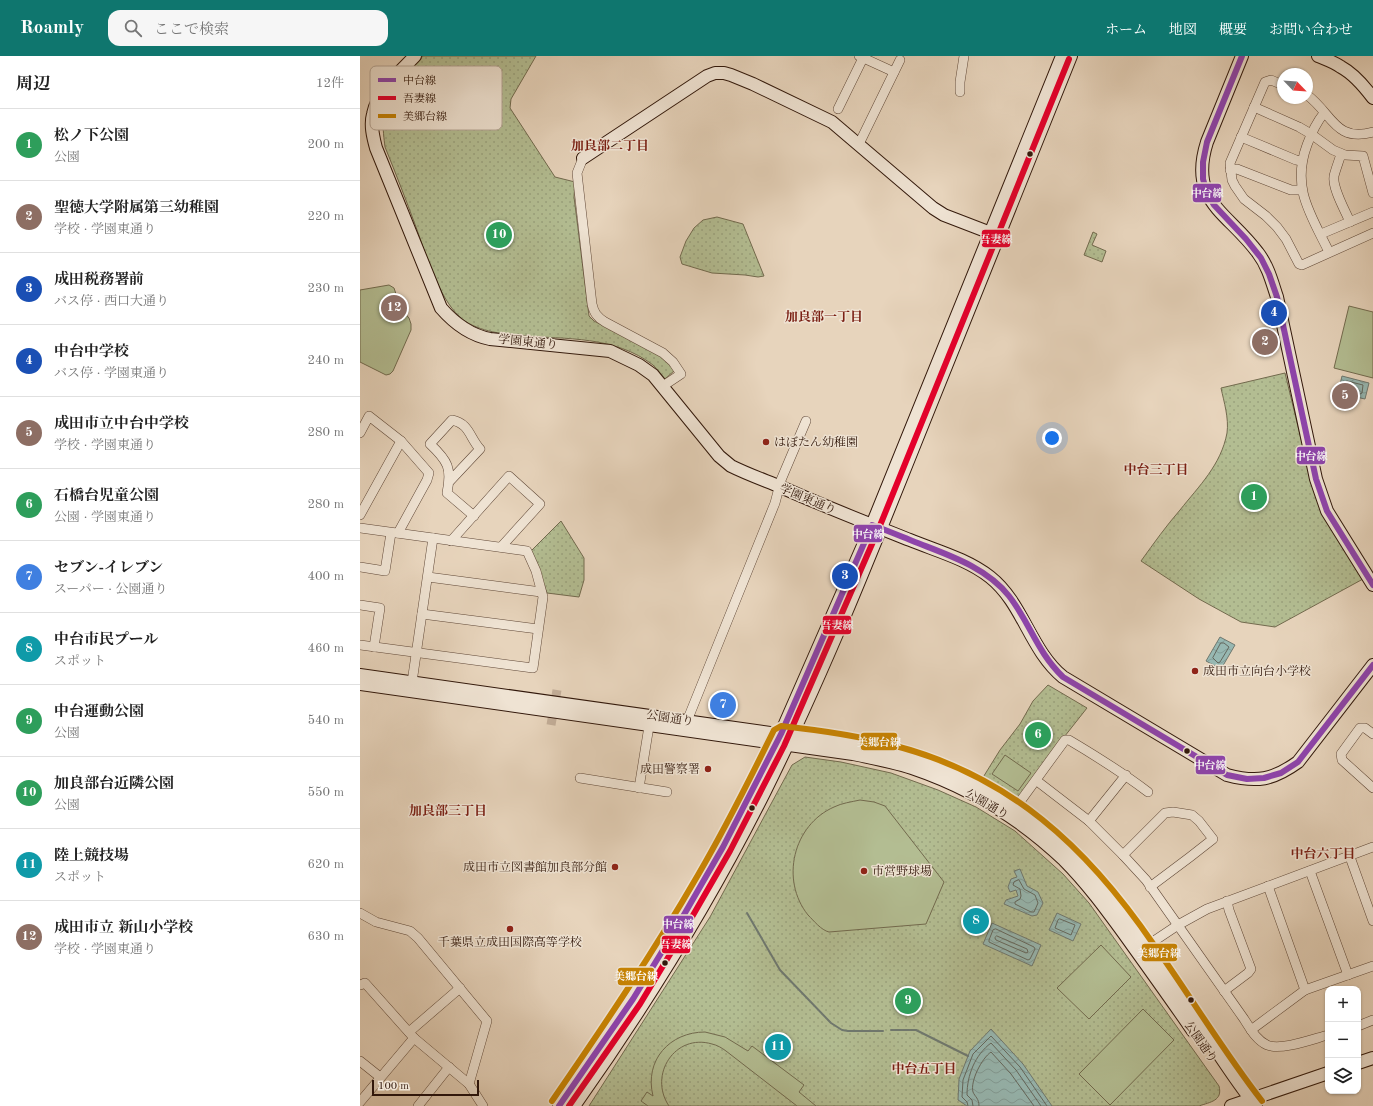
<!DOCTYPE html>
<html lang="ja">
<head>
<meta charset="utf-8">
<style>
  :root { --surface:#fff; --page:#f6f6f6; --text:#222; --muted:#767676; --line:#e0e0e0; --accent:#0f766e }
  body { margin:0; font-family:"Old Standard TT","Noto Serif JP",serif; background:var(--page); color:var(--text) }
  .controls { position:absolute; right:12px; bottom:12px; display:grid; overflow:hidden; border-radius:8px; box-shadow:0 1px 3px #0004 }
  .controls button { width:36px; height:36px; display:grid; place-items:center; padding:0; border:0; border-bottom:1px solid var(--line); background:var(--surface); color:var(--text); font:20px sans-serif }
  .compass { position:absolute; left:917px; top:12px; width:36px; height:36px; border-radius:50%; background:var(--surface); box-shadow:0 1px 3px #0004; rotate:115deg }
  .scale { position:absolute; left:12px; bottom:10px; width:107px; box-sizing:border-box; padding-left:4px; border:2px solid #32180b; border-top:0; font-size:11px; line-height:14px; white-space:nowrap; color:#32180b; -webkit-text-stroke:3px #efe3d3; paint-order:stroke }
  .you { position:absolute; left:692px; top:382px; width:14px; height:14px; margin:-10px; border:3px solid #fff; border-radius:50%; background:#1a73e8; box-shadow:0 0 0 6px #1a73e833 }
  .badge { display:grid; place-items:center; width:26px; height:26px; border-radius:50%; background:var(--accent); color:#fff; font-size:13px; font-weight:700 }
  .pin { position:absolute; translate:-50% -50%; border:2px solid #fff; box-shadow:0 1px 4px #0006 }
  .list { margin:0; padding:0; list-style:none }
  h2 { display:flex; justify-content:space-between; align-items:center; height:52px; margin:0; padding:0 16px; font-size:17px }
  h2 small { font-size:13px; font-weight:400; color:var(--muted) }
  .list li { display:grid; grid-template-columns:26px 1fr auto; gap:12px; align-items:center; box-sizing:border-box; height:72px; padding:0 16px; border-top:1px solid var(--line) }
  .list b { display:block; font-size:15px; white-space:nowrap }
  .list p { margin:0; font-size:13px; white-space:nowrap; color:var(--muted) }
  .list em { font-size:13px; font-style:normal; color:var(--muted) }
  .icon { flex:none; width:22px; height:22px; fill:none; stroke:currentColor; stroke-width:2; stroke-linecap:round; stroke-linejoin:round }
  .map { position:relative; flex:none; width:1013px; height:1050px; overflow:hidden }
  header { display:flex; align-items:center; gap:24px; box-sizing:border-box; height:56px; padding:0 20px; background:var(--accent); color:#fff }
  header strong { font-size:19px }
  nav { display:flex; gap:22px; margin-inline-start:auto; font-size:14px }
  .search { width:280px; height:36px; background:var(--page); display:flex; align-items:center; gap:10px; box-sizing:border-box; padding:0 14px; border-radius:12px; color:var(--muted); font-size:15px }
  main { display:flex }
  aside { flex:1; background:var(--surface) }
  .map>svg:first-child { display:block }
  .green { fill:url(#green-dots); stroke:#726a4e }
  .pitch { fill:#b3bd92; stroke:#726a4e }
  .water { fill:url(#water-waves); stroke:#6f786f }
  .lines { fill:none; stroke-linecap:round; stroke-linejoin:round }
  .shore { stroke:#64685e; stroke-width:1 }
  .stream { stroke:#6f786f; stroke-width:2 }
  .street-tunnel { stroke:#c3ae99; stroke-width:9; stroke-dasharray:9 4.5; stroke-linecap:butt }
  .street-casing { stroke:#5f4737; stroke-width:10 }
  .secondary-casing { stroke:#32180b; stroke-width:14 }
  .street { stroke:#efe3d3; stroke-width:9 }
  .secondary { stroke:#efe3d3; stroke-width:12 }
  .bus-1-casing { stroke:#efe3d3; stroke-width:9 }
  .bus-2-casing { stroke:#efe3d3; stroke-width:9 }
  .bus-3-casing { stroke:#efe3d3; stroke-width:9 }
  .bus-1 { stroke:#8e44ad; stroke-width:6 }
  .bus-2 { stroke:#e4002b; stroke-width:6 }
  .bus-3 { stroke:#c68203; stroke-width:6 }
  .bus-dot { fill:#32180b; stroke:#efe3d3; stroke-width:1.5 }
  .poi-dot { fill:#8f2418; stroke:#efe3d3; stroke-width:1.5 }
  .labels { text-anchor:middle; stroke-width:3; stroke-linejoin:round; paint-order:stroke }
  .street-label { font-size:12px; fill:#32180b; stroke:#efe3d3 }
  .poi-label { font-size:12px; fill:#32180b; stroke:#efe3d3; text-anchor:start }
  .neighbourhood-label { font-size:13px; font-weight:bold; fill:#7a1f14; stroke:#efe3d3 }
  .key { fill:#efe3d3; stroke:#b6a697; stroke-width:1 }
  .key-label { font-size:11px; fill:#32180b }
  .line-badge { stroke:#efe3d3; stroke-width:1.5 }
  .badge-label { font-size:11px; text-anchor:middle; font-weight:bold; fill:#fff }
</style>
</head>
<body>
<header>
<strong>Roamly</strong>
<div class="search"><svg class="icon" aria-label="search" viewBox="0 0 24 24"><circle cx="10" cy="10" r="6"/><path d="M15 15l6 6"/></svg>ここで検索</div>
<nav><a>ホーム</a><a>地図</a><a>概要</a><a>お問い合わせ</a></nav>
</header>
<main>
<aside>
<h2>周辺<small>12件</small></h2>
<ul class="list">
<li><span class="badge" style="background:#2e9e5b">1</span><div><b>松ノ下公園</b><p>公園</p></div><em>200 m</em></li>
<li><span class="badge" style="background:#8d6e63">2</span><div><b>聖徳大学附属第三幼稚園</b><p>学校 · 学園東通り</p></div><em>220 m</em></li>
<li><span class="badge" style="background:#1a4fb4">3</span><div><b>成田税務署前</b><p>バス停 · 西口大通り</p></div><em>230 m</em></li>
<li><span class="badge" style="background:#1a4fb4">4</span><div><b>中台中学校</b><p>バス停 · 学園東通り</p></div><em>240 m</em></li>
<li><span class="badge" style="background:#8d6e63">5</span><div><b>成田市立中台中学校</b><p>学校 · 学園東通り</p></div><em>280 m</em></li>
<li><span class="badge" style="background:#2e9e5b">6</span><div><b>石橋台児童公園</b><p>公園 · 学園東通り</p></div><em>280 m</em></li>
<li><span class="badge" style="background:#3f7fe0">7</span><div><b>セブン-イレブン</b><p>スーパー · 公園通り</p></div><em>400 m</em></li>
<li><span class="badge" style="background:#0f9aa8">8</span><div><b>中台市民プール</b><p>スポット</p></div><em>460 m</em></li>
<li><span class="badge" style="background:#2e9e5b">9</span><div><b>中台運動公園</b><p>公園</p></div><em>540 m</em></li>
<li><span class="badge" style="background:#2e9e5b">10</span><div><b>加良部台近隣公園</b><p>公園</p></div><em>550 m</em></li>
<li><span class="badge" style="background:#0f9aa8">11</span><div><b>陸上競技場</b><p>スポット</p></div><em>620 m</em></li>
<li><span class="badge" style="background:#8d6e63">12</span><div><b>成田市立 新山小学校</b><p>学校 · 学園東通り</p></div><em>630 m</em></li>
</ul>
</aside>
<div class="map">
<svg width="1013" height="1050" viewBox="0 0 1013 1050">
  <defs>
    <pattern id="green-dots" width="8" height="8" patternUnits="userSpaceOnUse"><rect width="8" height="8" fill="#b3bd92"/><path d="M2 2h.1M6 6h.1" fill="none" stroke="#9aa27d" stroke-width="1.8" stroke-linecap="round"/></pattern>
    <pattern id="water-waves" width="16" height="10" patternUnits="userSpaceOnUse"><rect width="16" height="10" fill="#97b8b2"/><path d="M0 5q4-4 8 0t8 0" fill="none" stroke="#839d98"/></pattern>
  </defs>
  <rect width="100%" height="100%" fill="#e7d4bc"/>
  <filter id="stains"><feTurbulence type="fractalNoise" baseFrequency=".005" numOctaves="4"/><feColorMatrix values="0 0 0 0 .2 0 0 0 0 .09 0 0 0 0 .02 0 0 0 .5 -.17"/></filter>
  <radialGradient id="worn" r=".72"><stop offset=".6" stop-color="#630" stop-opacity="0"/><stop offset="1" stop-color="#630" stop-opacity=".3"/></radialGradient>
  <!-- green -->
  <g class="green">
    <path d="M63 0H176L151 43 150 52 195 121 215 126 214 141 229 260 234 265 302 300 315 314 305 323C301 318 297 313 293 309 255 280 206 283 162 280 142 278 114 275 99 260 79 242 65 196 56 171 46 144 36 118 25 91 23 75 20 51 31 37 40 24 53 12 63 0Z"/>
    <path d="M357 161 383 168 404 220 398 221 385 219 352 217 322 208 320 201 326 185 334 172 343 164Z"/>
    <path d="M733 176 737 178 732 189 746 195 742 206 724 199Z"/>
    <path d="M925 317 941 383 1003 523 915 571 881 566 839 543 781 505C794 487 806 470 820 454 839 430 861 409 867 377 869 362 864 346 861 332Z"/>
    <path d="M201 465 224 502V524L219 541 187 537 171 495Z"/>
    <path d="M688 629 727 652 697 690 658 744 622 723 640 694 660 668 673 645Z"/>
    <path d="M445 701 481 706 531 717 578 734 616 751 655 775 703 818 729 847 859 1030C863 1045 850 1046 839 1050H229L350 861 432 709Z"/>
  </g>
  <!-- pitch -->
  <g class="pitch">
    <path d="M29 229 34 232 41 253 49 262 51 268V274L33 315 30 318 26 319 0 306V234Z"/>
    <path d="M989 250 1013 256V322L974 312Z"/>
    <path d="M645 699 671 717 658 735 632 718Z"/>
    <path d="M500 744 514 746 525 750 584 826 566 868 469 876C461 874 454 865 448 859 420 824 433 769 474 751 482 747 491 746 500 744Z"/>
    <path d="M741 889 771 921 729 963 697 932Z"/>
    <path d="M783 953 814 984 750 1049 719 1018Z"/>
    <path d="M345 976 365 981 388 995 392 990 444 1029 439 1036 456 1050H437L366 995C362 992 357 989 352 988 315 977 288 1019 309 1050H288L281 1045 287 1036 293 1040C284 1004 310 976 345 976Z"/>
  </g>
  <!-- water -->
  <g class="water">
    <path d="M982 320 1009 327 1005 343 978 337Z"/>
    <path d="M860 581 875 589 861 613 846 605Z"/>
    <path d="M660 813 667 830 678 836 683 847 677 859 672 860 644 848 646 844 658 840 656 834 650 836 648 831 651 823 657 821 654 815Z"/>
    <path d="M697 857 721 868 713 885 689 874Z"/>
    <path d="M632 867 681 889 672 910 623 888Z"/>
    <path d="M631 973 663 1008 692 1050H607L598 1044 599 1023 610 995Z"/>
  </g>
  <g class="lines">
    <!-- shore -->
    <g class="shore">
      <path d="M987 325 1003 329 1002 337 1000 338 984 334 985 327Z"/>
      <path d="M861 587H864L869 591 860 606 858 607 853 602Z"/>
      <path d="M659 824 664 833 675 839 678 847 674 856H671L655 848V846L660 843 661 840 660 833 653 829 654 826Z"/>
      <path d="M700 863 715 869 711 879 695 872 698 864Z"/>
      <path d="M636 873 674 891 675 893 670 903 668 904 629 886V884L633 874Z"/>
      <path d="M637 880 667 893 668 896 666 897 636 884 635 882Z"/>
      <path d="M608 1050 607 1046 602 1041 603 1024 613 998 631 980 660 1011 687 1050"/>
      <path d="M613 1050 612 1044 607 1039C607 1019 615 999 631 987L656 1014 681 1050"/>
      <path d="M619 1050C619 1042 615 1041 613 1036 610 1025 622 1002 631 996L651 1018 674 1050"/>
    </g>
    <!-- stream -->
    <g class="stream">
      <path d="M387 857 420 914 471 967 482 974 488 975H523"/>
      <path d="M531 974H556L608 1000"/>
    </g>
    <!-- street-tunnel -->
    <path class="street-tunnel" d="M191 669 197 634"/>
    <!-- street casing -->
    <g class="street-casing">
      <g id="street">
        <path d="M499 0 534 16"/>
        <path d="M923 29 911 24 905 26 870 107 872 124 875 130 884 143 906 160 917 171 926 183 939 208 942 209 1013 177"/>
        <path d="M600 36V26L604 0"/>
        <path d="M947 39C972 57 975 87 1013 76"/>
        <path d="M894 51 939 71 951 78 973 94 985 99 1003 100 1013 137"/>
        <path d="M478 53 503 2"/>
        <path d="M964 57C956 67 951 78 947 89 931 132 951 159 969 196"/>
        <path d="M881 81 936 104 942 105"/>
        <path d="M499 88 540 4"/>
        <path d="M981 98C979 105 976 112 974 120 972 132 985 154 990 166"/>
        <path d="M223 102 217 117 232 248C234 257 237 261 245 266L303 297 313 306 321 318 303 330"/>
        <path d="M870 114 877 113 931 134H942"/>
        <path d="M961 178 1013 156"/>
        <path d="M0 377 9 360 41 385 69 417 67 424 38 477"/>
        <path d="M89 426 120 393C109 381 110 368 92 364L70 388C88 405 92 412 87 437L114 460"/>
        <path d="M0 459 41 385"/>
        <path d="M0 472 167 495 176 515 183 541 173 612 0 589"/>
        <path d="M91 485 149 420 180 448 141 491"/>
        <path d="M0 511 25 515 31 477"/>
        <path d="M68 521 181 536"/>
        <path d="M0 549 20 552 14 591"/>
        <path d="M62 558 178 573"/>
        <path d="M51 633 73 482"/>
        <path d="M327 665 415 447 421 424 446 365"/>
        <path d="M1013 678 1005 672H1000L981 698 982 704 1013 732"/>
        <path d="M220 722 307 736"/>
        <path d="M677 725 729 765 763 799 786 824 884 963C890 972 896 984 907 989 921 995 953 983 968 979"/>
        <path d="M279 732 290 664"/>
        <path d="M651 758 705 684H709C736 700 763 717 788 736"/>
        <path d="M729 765 766 719"/>
        <path d="M763 799 805 757 813 756 832 759 839 765 853 783 830 801 790 831"/>
        <path d="M990 801 1013 865"/>
        <path d="M950 815 988 919"/>
        <path d="M908 830 945 934"/>
        <path d="M0 857 16 866 50 875 58 882 127 965 109 1028"/>
        <path d="M785 891 818 869 847 853 1013 791"/>
        <path d="M0 929 5 927 54 982 109 1028 123 1050"/>
        <path d="M864 935 888 917 891 913 869 854 867 845"/>
        <path d="M998 970 1013 964"/>
        <path d="M891 974 945 934 1013 910"/>
        <path d="M49 976 100 932"/>
        <path d="M0 1005 20 1021"/>
        <path d="M0 1046 54 982"/>
        <path d="M58 1050 89 1011"/>
      </g>
    </g>
    <!-- secondary casing -->
    <g class="secondary-casing">
      <g id="secondary">
        <path d="M55 0C39 17 18 34 13 58 10 69 13 81 16 92L81 252C94 267 110 279 130 283L250 295 279 309 293 319 359 400 371 410C387 418 404 424 421 431 463 450 507 467 550 484 577 495 607 503 630 521 663 547 670 594 703 621L867 719C897 727 913 724 938 706L1013 609"/>
        <path d="M882 0 847 86C828 146 868 156 898 197 908 210 912 226 917 241L956 423 967 455 1013 529"/>
        <path d="M958 0C965 3 974 6 981 11 994 18 1004 30 1013 42"/>
        <path d="M223 102 347 20 355 17H364L371 19 393 28 472 66 573 152 584 159 636 179"/>
        <path d="M0 619 509 691C522 694 535 697 547 701 599 718 648 743 690 779 749 829 794 904 839 968 857 995 875 1024 896 1050"/>
        <path d="M0 628 493 698C513 702 533 706 552 712 608 731 661 763 704 804 727 827 746 853 765 879 788 911 811 943 833 975"/>
        <path d="M998 1007 1013 1002"/>
        <path d="M199 1050 273 943 314 876 363 791 417 686 512 469 702 0"/>
        <path d="M214 1050C285 950 350 845 405 735 462 620 510 500 558 380 609 254 660 127 711 0"/>
        <path d="M871 1050 968 1017"/>
      </g>
    </g>
    <!-- street -->
    <use href="#street" class="street"/>
    <!-- secondary -->
    <use href="#secondary" class="secondary"/>
    <!-- bus-1 casing -->
    <g class="bus-1-casing">
      <g id="bus-1">
        <path d="M882 0 847 86 843 106V123L847 137 854 149 886 183 901 202 909 218 917 241 956 423 967 455 1013 529"/>
        <path d="M199 1050 273 943 314 876 363 791 421 678 512 469C526 474 540 480 555 486 588 499 626 511 649 540 670 567 677 596 703 621L867 719 887 723 904 722 921 717 938 706 1013 609"/>
      </g>
    </g>
    <!-- bus-2 casing -->
    <g class="bus-2-casing">
      <path id="bus-2" d="M209 1050 280 948 321 880 370 795 424 690 519 472 709 3"/>
    </g>
    <!-- bus-3 casing -->
    <g class="bus-3-casing">
      <path id="bus-3" d="M192 1045C243 971 293 897 338 819 366 771 390 723 414 674L421 670C458 674 496 679 532 689 650 719 727 791 794 889 831 941 863 995 902 1045"/>
    </g>
    <!-- bus-1 -->
    <use href="#bus-1" class="bus-1"/>
    <!-- bus-2 -->
    <use href="#bus-2" class="bus-2"/>
    <!-- bus-3 -->
    <use href="#bus-3" class="bus-3"/>
  </g>
  <!-- markers -->
  <g class="bus-dot">
    <circle cx="670" cy="98" r="3.5"/>
    <circle cx="827" cy="695" r="3.5"/>
    <circle cx="392" cy="752" r="3.5"/>
    <circle cx="305" cy="907" r="3.5"/>
    <circle cx="831" cy="944" r="3.5"/>
  </g>
  <g class="poi-dot">
    <circle cx="406" cy="386" r="4"/>
    <circle cx="835" cy="615" r="4"/>
    <circle cx="348" cy="713" r="4"/>
    <circle cx="255" cy="811" r="4"/>
    <circle cx="504" cy="815" r="4"/>
    <circle cx="150" cy="873" r="4"/>
  </g>
  <g class="labels">
    <!-- street labels -->
    <g class="street-label">
      <text transform="translate(168 286) rotate(6)" y="4">学園東通り</text>
      <text transform="translate(448 443) rotate(23)" y="4">学園東通り</text>
      <text transform="translate(310 662) rotate(8)" y="4">公園通り</text>
      <text transform="translate(627 748) rotate(30)" y="4">公園通り</text>
      <text transform="translate(841 986) rotate(55)" y="4">公園通り</text>
    </g>
    <!-- poi labels -->
    <g class="poi-label">
      <text x="414" y="390">はぼたん幼稚園</text>
      <text x="843" y="619">成田市立向台小学校</text>
      <text x="340" y="717" text-anchor="end">成田警察署</text>
      <text x="247" y="815" text-anchor="end">成田市立図書館加良部分館</text>
      <text x="512" y="819">市営野球場</text>
      <text x="150" y="890" text-anchor="middle">千葉県立成田国際高等学校</text>
    </g>
    <!-- neighbourhood labels -->
    <g class="neighbourhood-label">
      <text x="250" y="94">加良部二丁目</text>
      <text x="464" y="265">加良部一丁目</text>
      <text x="796" y="418">中台三丁目</text>
      <text x="88" y="759">加良部三丁目</text>
      <text x="963" y="802">中台六丁目</text>
      <text x="564" y="1017">中台五丁目</text>
    </g>
  </g>
  <!-- legend -->
  <rect x="10" y="10" width="132" height="64" rx="6" class="key"/>
  <rect x="18" y="22" width="18" height="4" fill="#8e44ad"/>
  <rect x="18" y="40" width="18" height="4" fill="#e4002b"/>
  <rect x="18" y="58" width="18" height="4" fill="#c68203"/>
  <g class="key-label">
    <text x="43" y="28">中台線</text>
    <text x="43" y="46">吾妻線</text>
    <text x="43" y="64">美郷台線</text>
  </g>
  <g class="line-badge">
    <rect x="832" y="127" width="30" height="20" rx="4" fill="#8e44ad"/>
    <rect x="621" y="173" width="30" height="19" rx="4" fill="#e4002b"/>
    <rect x="936" y="390" width="30" height="19" rx="4" fill="#8e44ad"/>
    <rect x="493" y="468" width="30" height="19" rx="4" fill="#8e44ad"/>
    <rect x="462" y="559" width="30" height="20" rx="4" fill="#e4002b"/>
    <rect x="500" y="676" width="38" height="19" rx="4" fill="#c68203"/>
    <rect x="835" y="699" width="31" height="20" rx="4" fill="#8e44ad"/>
    <rect x="303" y="859" width="31" height="19" rx="4" fill="#8e44ad"/>
    <rect x="301" y="879" width="30" height="19" rx="4" fill="#e4002b"/>
    <rect x="781" y="887" width="37" height="19" rx="4" fill="#c68203"/>
    <rect x="257" y="911" width="38" height="19" rx="4" fill="#c68203"/>
  </g>
  <g class="badge-label">
    <text x="847" y="141">中台線</text>
    <text x="636" y="187">吾妻線</text>
    <text x="951" y="404">中台線</text>
    <text x="508" y="482">中台線</text>
    <text x="477" y="573">吾妻線</text>
    <text x="519" y="690">美郷台線</text>
    <text x="850" y="713">中台線</text>
    <text x="318" y="872">中台線</text>
    <text x="316" y="892">吾妻線</text>
    <text x="799" y="901">美郷台線</text>
    <text x="276" y="924">美郷台線</text>
  </g>
  <rect width="100%" height="100%" filter="url(#stains)"/>
  <rect width="100%" height="100%" fill="url(#worn)"/>
</svg>
<div class="controls">
<button>+</button>
<button>−</button>
<button><svg class="icon" aria-label="layers" viewBox="0 0 24 24"><path d="M12 4l9 5-9 5-9-5zM3 14l9 5 9-5"/></svg></button>
</div>
<svg class="compass" viewBox="-18 -18 36 36"><path d="M0-13l5 13h-10z" fill="#e53935"/><path d="M0 13l5-13h-10z" fill="#767676"/></svg>
<div class="scale">100 m</div>
<div class="you"></div>
<div class="pin badge" style="left:894px;top:441px;background:#2e9e5b">1</div>
<div class="pin badge" style="left:905px;top:286px;background:#8d6e63">2</div>
<div class="pin badge" style="left:485px;top:520px;background:#1a4fb4">3</div>
<div class="pin badge" style="left:914px;top:257px;background:#1a4fb4">4</div>
<div class="pin badge" style="left:985px;top:340px;background:#8d6e63">5</div>
<div class="pin badge" style="left:678px;top:679px;background:#2e9e5b">6</div>
<div class="pin badge" style="left:363px;top:649px;background:#3f7fe0">7</div>
<div class="pin badge" style="left:616px;top:865px;background:#0f9aa8">8</div>
<div class="pin badge" style="left:548px;top:945px;background:#2e9e5b">9</div>
<div class="pin badge" style="left:139px;top:179px;background:#2e9e5b">10</div>
<div class="pin badge" style="left:418px;top:991px;background:#0f9aa8">11</div>
<div class="pin badge" style="left:34px;top:252px;background:#8d6e63">12</div>
</div>
</main>
</body>
</html>
